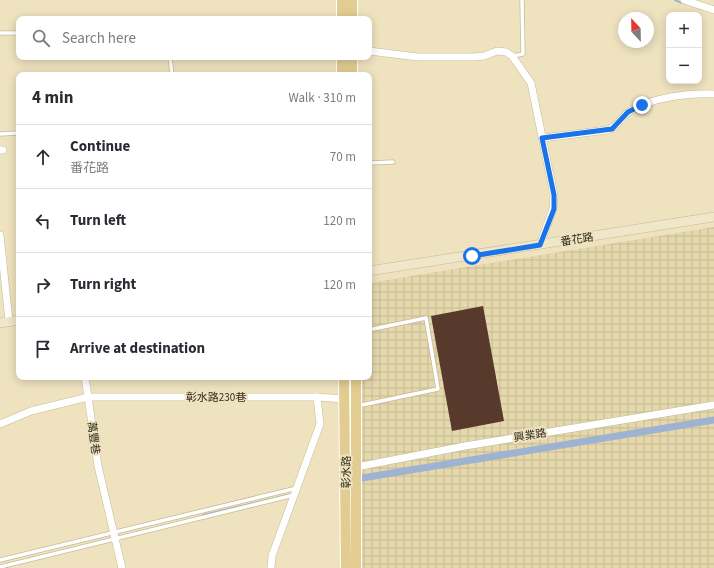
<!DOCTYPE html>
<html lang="en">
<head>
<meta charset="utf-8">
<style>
  :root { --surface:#fff; --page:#f7f7f7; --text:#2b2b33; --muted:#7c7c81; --line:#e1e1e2 }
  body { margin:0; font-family:"Source Sans 3","Noto Sans TC",sans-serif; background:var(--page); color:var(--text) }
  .controls { position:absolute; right:12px; top:12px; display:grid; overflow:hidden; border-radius:8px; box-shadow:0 2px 10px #0003 }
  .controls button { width:36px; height:36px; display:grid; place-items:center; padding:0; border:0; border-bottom:1px solid var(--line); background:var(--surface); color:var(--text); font:20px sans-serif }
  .compass { position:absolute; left:618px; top:12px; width:36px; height:36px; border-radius:50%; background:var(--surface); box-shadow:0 2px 10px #0003; rotate:338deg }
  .stop { position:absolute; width:12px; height:12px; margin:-9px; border:3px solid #1a73e8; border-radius:50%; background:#fff }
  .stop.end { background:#1a73e8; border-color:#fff; box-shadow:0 1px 4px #0008 }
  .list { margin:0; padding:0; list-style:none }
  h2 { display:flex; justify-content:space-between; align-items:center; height:52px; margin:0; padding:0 16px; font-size:17px }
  h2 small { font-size:13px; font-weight:400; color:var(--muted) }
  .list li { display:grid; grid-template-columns:26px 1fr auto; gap:12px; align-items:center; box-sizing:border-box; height:64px; padding:0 16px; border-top:1px solid var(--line) }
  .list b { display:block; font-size:15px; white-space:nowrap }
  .list p { margin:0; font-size:13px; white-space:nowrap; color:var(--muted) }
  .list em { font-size:13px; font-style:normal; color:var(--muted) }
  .icon { flex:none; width:22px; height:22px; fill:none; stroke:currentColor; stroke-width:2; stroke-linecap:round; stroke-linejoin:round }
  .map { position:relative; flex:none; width:714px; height:568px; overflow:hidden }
  .search { position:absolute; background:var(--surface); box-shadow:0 2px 10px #0003; left:16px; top:16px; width:356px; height:44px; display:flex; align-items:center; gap:10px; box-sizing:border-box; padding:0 14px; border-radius:8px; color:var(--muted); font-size:15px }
  .panel { position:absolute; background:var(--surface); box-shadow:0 2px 10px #0003; left:16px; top:72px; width:356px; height:308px; border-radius:8px }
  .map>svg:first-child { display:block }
  .industrial { fill:url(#industrial-grid) }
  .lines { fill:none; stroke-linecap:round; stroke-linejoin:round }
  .stream { stroke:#9eb3d2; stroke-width:2 }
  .canal { stroke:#9eb3d2; stroke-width:7 }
  .building { fill:#573a2c }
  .service-casing { stroke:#c6ba98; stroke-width:5 }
  .minor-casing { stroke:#c6ba98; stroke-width:8 }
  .secondary-casing { stroke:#c6ba98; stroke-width:10 }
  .primary-casing { stroke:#fff; stroke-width:12 }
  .service { stroke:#fff; stroke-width:3.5 }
  .minor { stroke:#fff; stroke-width:7 }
  .secondary { stroke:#f0e6c8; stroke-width:9 }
  .primary { stroke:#e2cc91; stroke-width:10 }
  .route { stroke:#1a73e8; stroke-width:5 }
  .labels { text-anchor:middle; stroke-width:4; stroke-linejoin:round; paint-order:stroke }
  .street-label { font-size:11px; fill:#312d1f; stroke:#eee2bf }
</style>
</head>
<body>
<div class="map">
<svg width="714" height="568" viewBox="0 0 714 568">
  <defs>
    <pattern id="industrial-grid" width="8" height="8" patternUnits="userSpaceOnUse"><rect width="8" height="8" fill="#e5d8ad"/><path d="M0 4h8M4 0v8" fill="none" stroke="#c5ba94"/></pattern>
  </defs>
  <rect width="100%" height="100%" fill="#eee2bf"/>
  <!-- industrial -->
  <path class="industrial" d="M714 227V568H359L358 377H369V283Z"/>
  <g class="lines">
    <!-- stream -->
    <g class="stream">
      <path d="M675 0 682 3"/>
      <path d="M203 515 288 495"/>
    </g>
    <!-- canal -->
    <path class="canal" d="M362 478 714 420"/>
  </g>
  <!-- building -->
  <path class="building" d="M483 306 504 421 452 431 431 316Z"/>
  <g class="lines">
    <!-- service casing -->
    <g class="service-casing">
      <g id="service">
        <path d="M0 33H19"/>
        <path d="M513 56 523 54 522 0"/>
        <path d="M170 57 172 75"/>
        <path d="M0 134 19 133"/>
        <path d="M369 163 393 162"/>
        <path d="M357 406 438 389 426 318 373 329"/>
        <path d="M0 560 297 488"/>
        <path d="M0 567 294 495"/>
      </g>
    </g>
    <!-- minor casing -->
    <g class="minor-casing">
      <g id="minor">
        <path d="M684 0 714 10"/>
        <path d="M369 51 418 57H472L484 56 497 51 506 52 512 56 531 83 554 195 553 209 540 245"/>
        <path d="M543 138 607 130C618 127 622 116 630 111 654 97 687 93 714 94"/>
        <path d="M0 150H3"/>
        <path d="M0 235 9 321"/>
        <path d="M85 377 88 397H317L345 399"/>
        <path d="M0 424 31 411 88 397 98 466 122 568"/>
        <path d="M346 469 465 446 714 405"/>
        <path d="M271 568 272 556 320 424 317 397"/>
      </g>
    </g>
    <!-- secondary casing -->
    <g class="secondary-casing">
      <g id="secondary">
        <path d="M369 271 714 217"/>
        <path d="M0 323 19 320"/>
      </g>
    </g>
    <!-- primary casing -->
    <g class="primary-casing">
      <g id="primary">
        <path d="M342 0V19"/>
        <path d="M352 19V0"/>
        <path d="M342 57V75"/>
        <path d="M352 57V75"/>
        <path d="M344 377 346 568"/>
        <path d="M356 377V568"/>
      </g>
    </g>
    <!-- service -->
    <use href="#service" class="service"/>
    <!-- minor -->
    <use href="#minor" class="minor"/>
    <!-- secondary -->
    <use href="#secondary" class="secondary"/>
    <!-- primary -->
    <use href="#primary" class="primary"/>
  </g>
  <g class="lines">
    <!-- route -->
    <path class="route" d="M472 256 540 245 554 209V195L542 138 612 129 628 112 642 105"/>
  </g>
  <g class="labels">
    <!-- street labels -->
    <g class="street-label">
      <text transform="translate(577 239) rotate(-9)" y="4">番花路</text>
      <text x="216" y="401">彰水路230巷</text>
      <text transform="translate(530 435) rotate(-9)" y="4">興業路</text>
      <text transform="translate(94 438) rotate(82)" y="4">萬豐巷</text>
      <text transform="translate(346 472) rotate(-90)" y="4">彰水路</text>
    </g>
  </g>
</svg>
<div class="controls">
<button>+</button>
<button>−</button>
</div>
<svg class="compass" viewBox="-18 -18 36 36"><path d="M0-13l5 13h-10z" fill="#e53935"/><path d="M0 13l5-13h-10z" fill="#7c7c81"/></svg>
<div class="stop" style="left:472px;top:256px"></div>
<div class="stop end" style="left:642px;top:105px"></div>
<div class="search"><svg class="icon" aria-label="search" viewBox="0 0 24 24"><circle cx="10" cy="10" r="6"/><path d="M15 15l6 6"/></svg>Search here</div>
<section class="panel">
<h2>4 min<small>Walk · 310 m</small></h2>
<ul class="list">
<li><svg class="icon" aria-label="ahead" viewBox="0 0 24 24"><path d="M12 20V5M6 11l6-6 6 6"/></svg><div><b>Continue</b><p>番花路</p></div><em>70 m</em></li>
<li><svg class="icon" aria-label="left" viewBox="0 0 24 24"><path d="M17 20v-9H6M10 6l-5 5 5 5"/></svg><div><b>Turn left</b></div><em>120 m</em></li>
<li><svg class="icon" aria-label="right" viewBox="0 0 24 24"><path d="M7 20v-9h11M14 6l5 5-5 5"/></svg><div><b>Turn right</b></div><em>120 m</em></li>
<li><svg class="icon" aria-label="arrive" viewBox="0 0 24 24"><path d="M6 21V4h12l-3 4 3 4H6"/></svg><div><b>Arrive at destination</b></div></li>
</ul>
</section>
</div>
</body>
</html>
